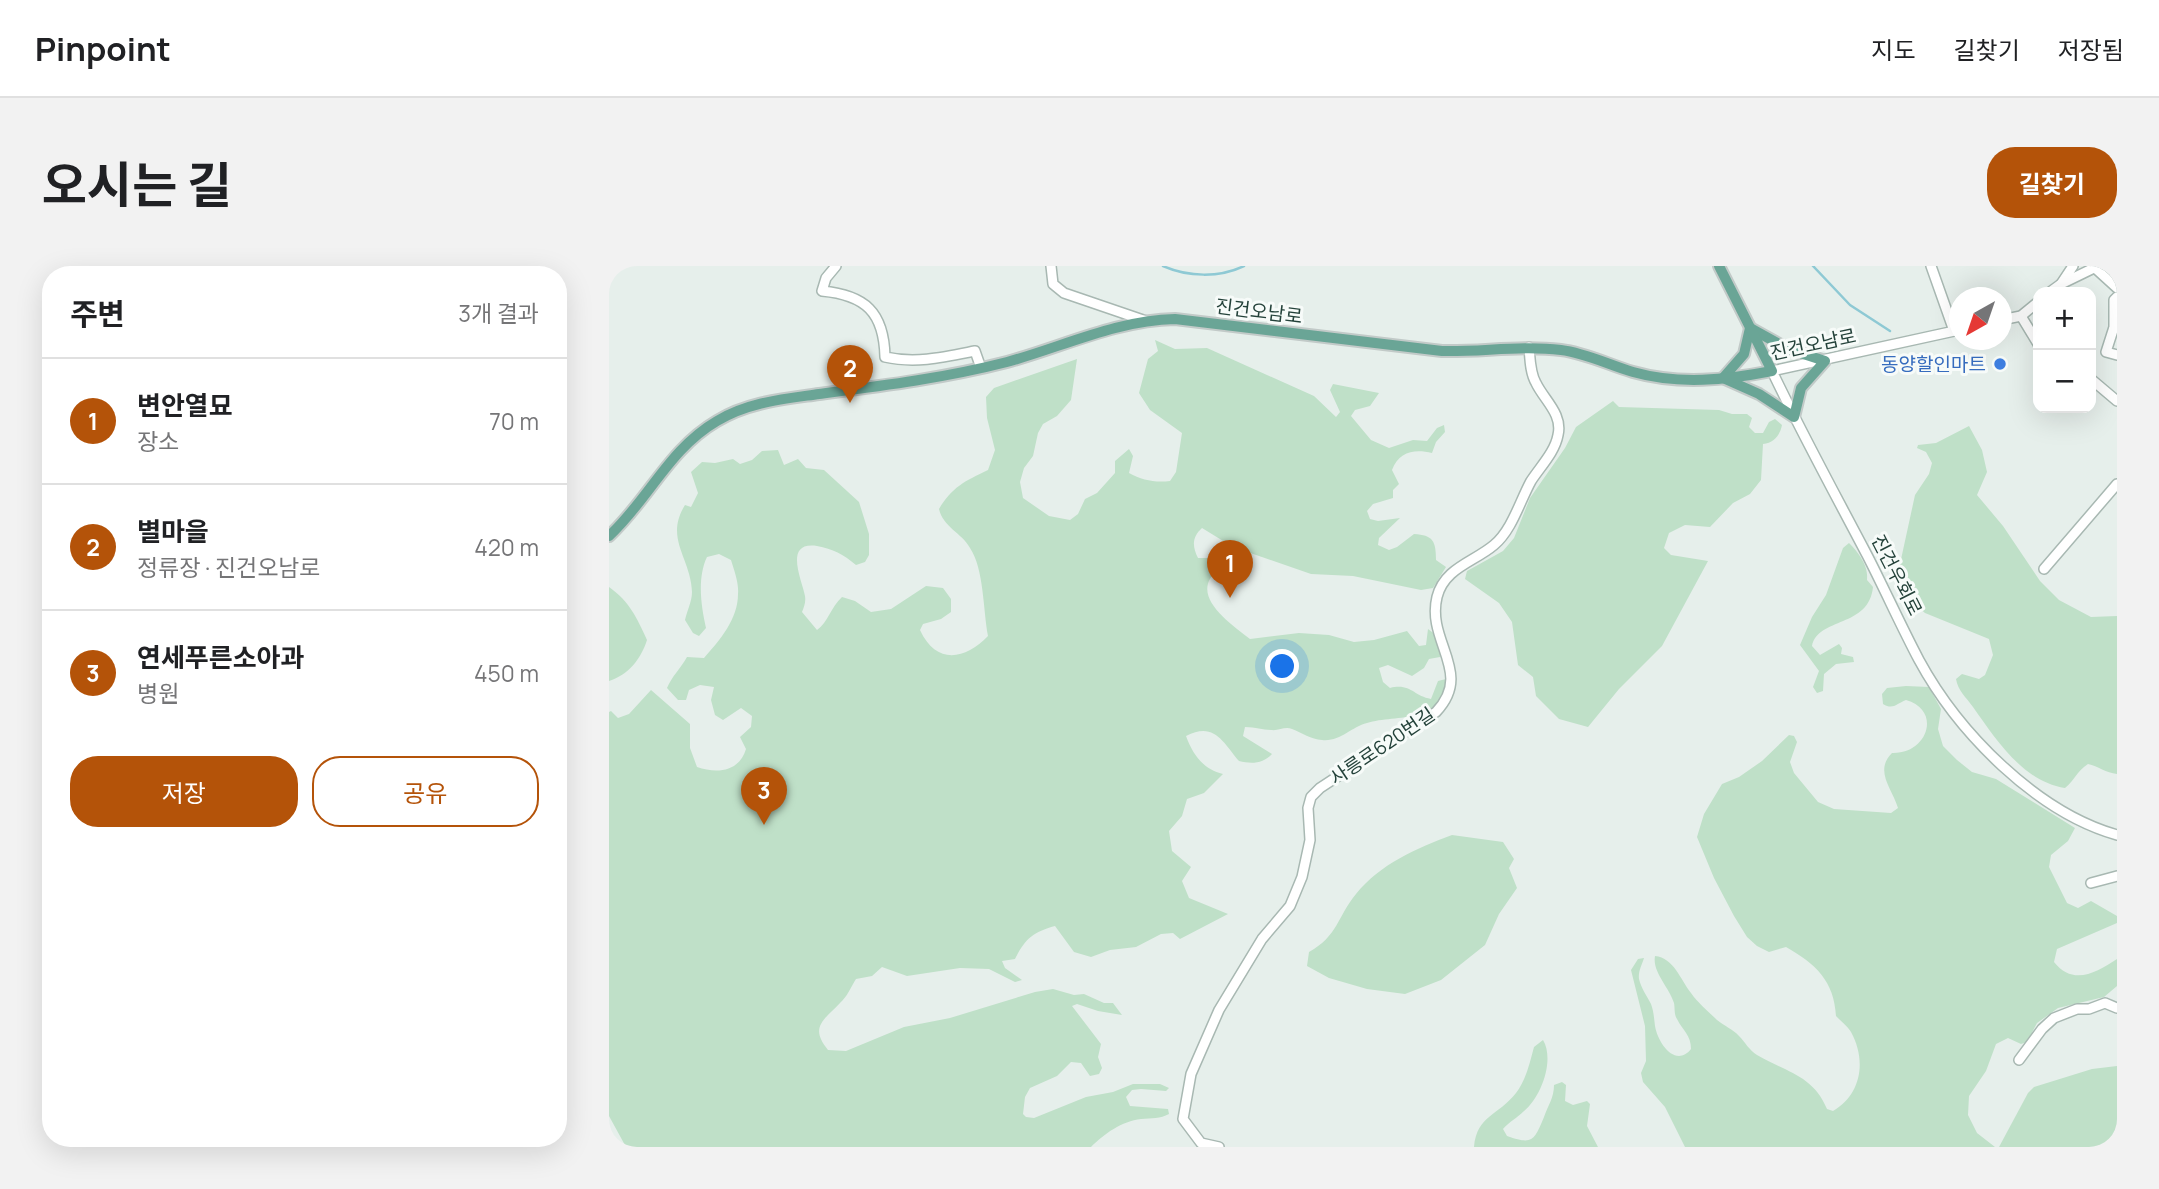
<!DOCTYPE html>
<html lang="ko">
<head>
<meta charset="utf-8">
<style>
  :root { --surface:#fff; --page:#f2f2f2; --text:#202124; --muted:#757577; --line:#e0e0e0; --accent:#b45309 }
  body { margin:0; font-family:Manrope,"Noto Sans KR",sans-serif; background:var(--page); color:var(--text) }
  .controls { position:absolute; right:21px; top:21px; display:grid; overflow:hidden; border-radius:14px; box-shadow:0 7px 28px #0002 }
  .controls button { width:63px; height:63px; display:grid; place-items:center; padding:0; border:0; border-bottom:2px solid var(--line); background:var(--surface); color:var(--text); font:35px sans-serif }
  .compass { position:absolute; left:1340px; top:21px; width:63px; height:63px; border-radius:50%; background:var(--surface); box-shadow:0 7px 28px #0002; rotate:220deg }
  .you { position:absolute; left:674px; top:401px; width:24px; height:24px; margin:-18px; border:5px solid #fff; border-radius:50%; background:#1a73e8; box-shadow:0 0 0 10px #1a73e833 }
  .badge { display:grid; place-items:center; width:46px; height:46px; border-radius:50%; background:var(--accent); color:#fff; font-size:23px; font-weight:700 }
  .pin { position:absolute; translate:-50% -58px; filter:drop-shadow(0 2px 4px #0008) }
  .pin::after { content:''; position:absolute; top:37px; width:24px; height:21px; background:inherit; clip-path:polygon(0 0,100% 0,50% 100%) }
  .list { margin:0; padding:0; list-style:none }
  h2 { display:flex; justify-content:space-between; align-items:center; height:91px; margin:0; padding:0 28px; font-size:30px }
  h2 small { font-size:23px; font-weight:400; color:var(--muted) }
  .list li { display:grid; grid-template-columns:46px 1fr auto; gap:21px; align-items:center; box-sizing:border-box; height:126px; padding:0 28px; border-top:2px solid var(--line) }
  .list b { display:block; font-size:26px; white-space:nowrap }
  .list p { margin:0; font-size:23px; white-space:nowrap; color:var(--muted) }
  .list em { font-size:23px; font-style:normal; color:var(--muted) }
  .actions { display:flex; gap:14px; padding:21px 28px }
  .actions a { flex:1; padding:16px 0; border:2px solid var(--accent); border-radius:28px; text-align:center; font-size:24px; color:var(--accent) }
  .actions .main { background:var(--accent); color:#fff }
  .map { position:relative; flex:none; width:1508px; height:881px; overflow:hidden; border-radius:28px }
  header { display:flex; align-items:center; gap:42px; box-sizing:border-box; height:98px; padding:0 35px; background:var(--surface); border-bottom:2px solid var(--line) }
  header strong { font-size:33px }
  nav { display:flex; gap:38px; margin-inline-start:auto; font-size:24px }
  .intro { display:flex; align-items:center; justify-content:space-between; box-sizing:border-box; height:168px; padding:0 42px }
  h1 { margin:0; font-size:49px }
  .button { padding:18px 32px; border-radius:28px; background:var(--accent); color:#fff; font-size:24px; font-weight:700 }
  main { display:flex; gap:42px; padding:0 42px }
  aside { flex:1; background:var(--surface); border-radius:28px; box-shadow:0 7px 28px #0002 }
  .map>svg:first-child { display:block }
  .green { fill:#bfe0c8 }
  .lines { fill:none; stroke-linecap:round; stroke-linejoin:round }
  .stream { stroke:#8ec9d4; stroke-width:2.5 }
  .minor-casing { stroke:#a8b8b2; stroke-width:12 }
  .major-casing { stroke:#c2cac8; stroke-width:14 }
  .minor { stroke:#fff; stroke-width:9 }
  .major { stroke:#6aa596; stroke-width:10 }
  .shop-dot { fill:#3f7fe0; stroke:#f7fbf9; stroke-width:2.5 }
  .labels { text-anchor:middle; stroke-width:6; stroke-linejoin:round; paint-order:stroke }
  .street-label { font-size:19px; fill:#24423a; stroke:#f7fbf9 }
  .shop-label { font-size:19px; fill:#366cbe; stroke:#f7fbf9; text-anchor:end }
</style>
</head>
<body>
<header>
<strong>Pinpoint</strong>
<nav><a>지도</a><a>길찾기</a><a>저장됨</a></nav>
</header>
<div class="intro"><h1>오시는 길</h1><a class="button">길찾기</a></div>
<main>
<aside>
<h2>주변<small>3개 결과</small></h2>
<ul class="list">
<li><span class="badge">1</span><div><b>변안열묘</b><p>장소</p></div><em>70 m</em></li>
<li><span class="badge">2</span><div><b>별마을</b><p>정류장 · 진건오남로</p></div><em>420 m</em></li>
<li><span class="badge">3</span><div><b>연세푸른소아과</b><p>병원</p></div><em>450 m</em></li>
</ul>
<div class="actions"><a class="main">저장</a><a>공유</a></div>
</aside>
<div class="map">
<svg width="1508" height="881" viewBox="0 0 1508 881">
  <rect width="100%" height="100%" fill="#e6efeb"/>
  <!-- green -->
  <g class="green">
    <path d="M546 74 566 83 598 82 705 130 727 151 731 146 721 124 724 118 770 127 761 140 746 144 742 150 762 174 780 182 804 174 818 175 828 162 835 159 836 166 827 176 823 187C806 183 790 185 783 204L790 218 784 224V232L764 238 758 245 761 253 769 255 791 252 770 272 769 279 780 284 788 281 805 268C824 269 827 275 827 294L837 301 824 322 812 324 744 310 702 308 624 281 593 262C583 271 583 280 589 292H614V300C575 326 618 355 641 373L690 367 720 369 745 376 765 374 798 365 810 380 817 379 819 363 827 369 834 383 831 391 820 393 815 402 803 410 779 399 770 402 774 416 781 422C802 417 804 430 822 433L829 415 837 413C839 459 788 448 758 457 742 461 731 476 713 474 702 473 693 467 683 463 676 460 670 465 662 464 653 464 647 461 636 461L634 470 663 488C654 498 642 498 630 495 614 476 605 455 577 470 584 489 594 503 614 508L595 527 578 533 573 550 560 565 563 585 582 601 573 615 580 632 619 648 571 673 564 667 552 668 527 681 501 684 482 691 465 686 446 660C424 666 416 673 406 693L393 695 396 702 413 714 406 716 380 703 351 702 298 710 273 701 263 710 247 713C242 721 238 731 231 737 215 754 200 761 219 784L237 785 295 761 341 752 426 726 444 723 465 729 475 728 495 737H504L513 749 489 745 468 738 463 740 492 778 489 791 493 802 490 808 481 810 472 797 462 796 448 810 421 822 416 831 414 848 417 851 425 852 477 831 504 826 524 818H551L560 822 557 825 532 823 523 824 517 831 521 840 559 843 560 848C551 853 543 852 532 853 513 855 495 868 482 881H17L0 850V446L2 445 9 452 20 448 42 424 81 458V482L88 501C108 508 130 506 137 483L131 471 142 461 143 450 132 442 114 454 106 449 102 434 105 421 91 419 80 424 77 434H69L58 422C63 410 72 402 78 391L95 392C111 374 129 353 129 328 130 317 125 304 122 294L110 288 98 291C88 312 92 340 97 362L90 370 84 367 76 354C78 345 83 335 83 326 82 292 55 273 76 239L82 241 89 227 82 206 93 196 106 197 124 193 131 198 143 194 153 185 169 184 175 199 189 193 197 202 215 204 250 236 260 268V289L256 296 247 299C234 288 224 283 208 280 174 275 193 314 196 330 197 336 195 341 193 346L208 364C219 356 222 341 233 331L246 335 262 346 282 343 317 320 334 322 342 333V346L332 353 314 358 311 364C327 399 356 394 379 370 374 343 375 303 361 282 353 267 334 261 330 243 343 221 356 215 379 204L386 184 378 152 377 131 385 122 468 93 462 134 448 150 434 158 429 167 424 190 415 202 411 216 414 232 440 250 461 254 469 248 476 233 488 227 506 207V195L520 183 524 190 520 207C533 214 546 217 561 215L567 206 573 167 541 144 530 127 539 93 549 85Z"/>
    <path d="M1004 135 1010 141 1110 144 1123 148H1138L1143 152 1140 161 1146 167H1154L1160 156 1166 153 1173 159C1171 169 1165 177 1154 178L1152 214 1141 228 1124 237 1101 261 1076 259 1060 267 1055 282 1062 289 1099 295 1053 380 1010 423 979 461 950 453 927 430 924 411 909 399 903 356 890 337 856 313 858 305 894 285 905 272 921 232 956 182 967 161Z"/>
    <path d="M1360 160 1373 184 1378 206 1368 229 1394 260 1431 315 1450 334 1482 351 1508 350V508C1497 507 1489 500 1479 498 1467 506 1466 514 1456 522 1414 516 1386 472 1364 441 1357 431 1349 425 1347 413L1353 408 1370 413 1376 409 1384 389 1380 373 1316 347 1300 333 1292 318 1291 298 1306 229 1320 208 1323 197 1317 186 1308 182 1309 179 1327 177Z"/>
    <path d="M1240 277C1249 286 1260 300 1258 314L1264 321C1260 362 1209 351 1203 380L1211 389 1230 378 1233 382 1232 388 1244 391 1245 396 1227 398 1215 408 1214 425 1208 427 1204 421 1210 405 1191 379 1203 351 1217 329 1234 282Z"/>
    <path d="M0 321C20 335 28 352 38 374 32 393 19 409 0 415Z"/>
    <path d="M1297 420 1320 421 1332 443 1329 463 1334 480 1348 494 1363 506 1387 513 1466 562 1459 575 1442 589 1440 601 1458 637 1469 642 1482 635 1508 650V657L1448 683 1445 696C1464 720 1487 707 1508 693V720L1495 731 1449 742 1428 757 1418 776 1412 778 1399 772 1387 778 1377 805 1360 830 1359 849 1368 867 1386 881H1076L1056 841 1034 816 1032 807 1037 795 1036 760 1022 704 1029 693 1035 692C1033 699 1029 705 1030 713 1032 722 1038 730 1042 738 1045 746 1045 753 1046 760 1049 778 1067 802 1082 783 1082 769 1074 765 1068 753 1065 749 1066 742 1065 737 1060 721 1043 706 1046 690 1065 692 1071 713 1082 727 1089 737 1099 745 1108 754 1115 760 1124 763 1130 770 1136 776 1140 784 1148 789 1177 806 1204 809 1218 843L1224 845C1252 829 1258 795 1242 766 1239 761 1232 755 1227 750 1225 715 1207 698 1177 681L1160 686 1148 680 1138 671 1125 650 1105 612 1088 571 1095 548 1113 518 1130 511 1153 495 1180 469 1185 470 1188 476 1181 496 1185 507 1209 536 1225 543 1282 547 1289 542C1283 522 1265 505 1283 487 1319 488 1333 444 1297 434 1287 438 1284 444 1274 438L1273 428 1278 422Z"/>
    <path d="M843 569 894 576 905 593 900 602 908 622 890 648 876 679 832 714 796 728 758 723 720 712 698 700 700 686C729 670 728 651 747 628 771 598 808 582 843 569Z"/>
    <path d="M934 774C946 794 932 831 915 845 908 852 900 856 894 863L898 870C924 879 925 875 935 851 939 839 945 832 945 819L953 816 957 819 956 835 964 839 978 835 981 838 978 860 989 881H865C868 849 889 850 907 827 917 814 921 796 925 781Z"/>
    <path d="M1508 800V881H1390L1419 827 1425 821 1483 803Z"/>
  </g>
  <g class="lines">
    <!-- stream -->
    <g class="stream">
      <path d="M554 0C579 11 610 12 635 0"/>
      <path d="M1204 0 1241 39 1281 65"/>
    </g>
    <!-- minor casing -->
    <g class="minor-casing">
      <g id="minor">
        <path d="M227 0 217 12 213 25C256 29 275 46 276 91 307 98 336 91 366 85L372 102"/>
        <path d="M442 0 444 18 455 27 537 55"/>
        <path d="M1322 0 1345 65"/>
        <path d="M1486 2 1508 22"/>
        <path d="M1452 18 1489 0"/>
        <path d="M1441 26 1452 18 1464 0"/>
        <path d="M1508 31 1505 34V61L1497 86 1508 89"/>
        <path d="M1412 50 1429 78"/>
        <path d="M1392 54 1412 50 1429 36"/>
        <path d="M1350 64 1163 105C1193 168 1226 228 1258 289 1276 324 1292 360 1310 394 1349 466 1427 546 1508 569"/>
        <path d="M1482 113 1508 135"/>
        <path d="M1435 303 1508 218"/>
        <path d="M1482 617 1508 610"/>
        <path d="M1410 794 1433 763 1445 752 1468 743H1480L1496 737 1508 742"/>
        <path d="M610 881 592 877 574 853 582 808 610 744 653 673 681 640 693 611 701 574 699 542 702 531 711 522 827 446C865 406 817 376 828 331 835 302 865 296 885 279 903 264 911 235 922 215 931 201 946 186 949 169 954 148 935 134 927 117 921 107 921 92 920 81"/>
      </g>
    </g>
    <!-- major casing -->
    <g class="major-casing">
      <g id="major">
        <path d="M1141 62 1179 83 1216 95 1192 122 1185 151 1150 128 1114 112 1135 88Z"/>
        <path d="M0 270C40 233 60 183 108 155 139 136 175 133 210 128 272 120 336 112 398 96 453 81 508 54 566 53L833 85C873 86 912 79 952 84 977 87 1000 99 1024 106 1070 119 1117 114 1163 105L1110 0"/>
      </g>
    </g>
    <!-- minor -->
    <use href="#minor" class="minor"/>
    <!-- major -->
    <use href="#major" class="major"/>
  </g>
  <!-- markers -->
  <circle class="shop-dot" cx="1391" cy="98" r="7"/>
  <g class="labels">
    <!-- street labels -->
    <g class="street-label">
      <text transform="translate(650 45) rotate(7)" y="7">진건오남로</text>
      <text transform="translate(1204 78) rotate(-12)" y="7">진건오남로</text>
      <text transform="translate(1288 309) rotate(63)" y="7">진건우회로</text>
      <text transform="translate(773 480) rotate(-34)" y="7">사릉로620번길</text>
    </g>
    <!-- shop labels -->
    <g class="shop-label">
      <text x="1377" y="105">동양할인마트</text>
    </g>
  </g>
</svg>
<div class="controls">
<button>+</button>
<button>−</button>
</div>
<svg class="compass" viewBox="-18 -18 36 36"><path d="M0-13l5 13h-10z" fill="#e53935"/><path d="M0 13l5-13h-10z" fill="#757577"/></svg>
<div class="you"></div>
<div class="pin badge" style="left:621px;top:332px">1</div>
<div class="pin badge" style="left:241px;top:137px">2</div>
<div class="pin badge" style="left:155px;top:559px">3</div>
</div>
</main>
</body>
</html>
